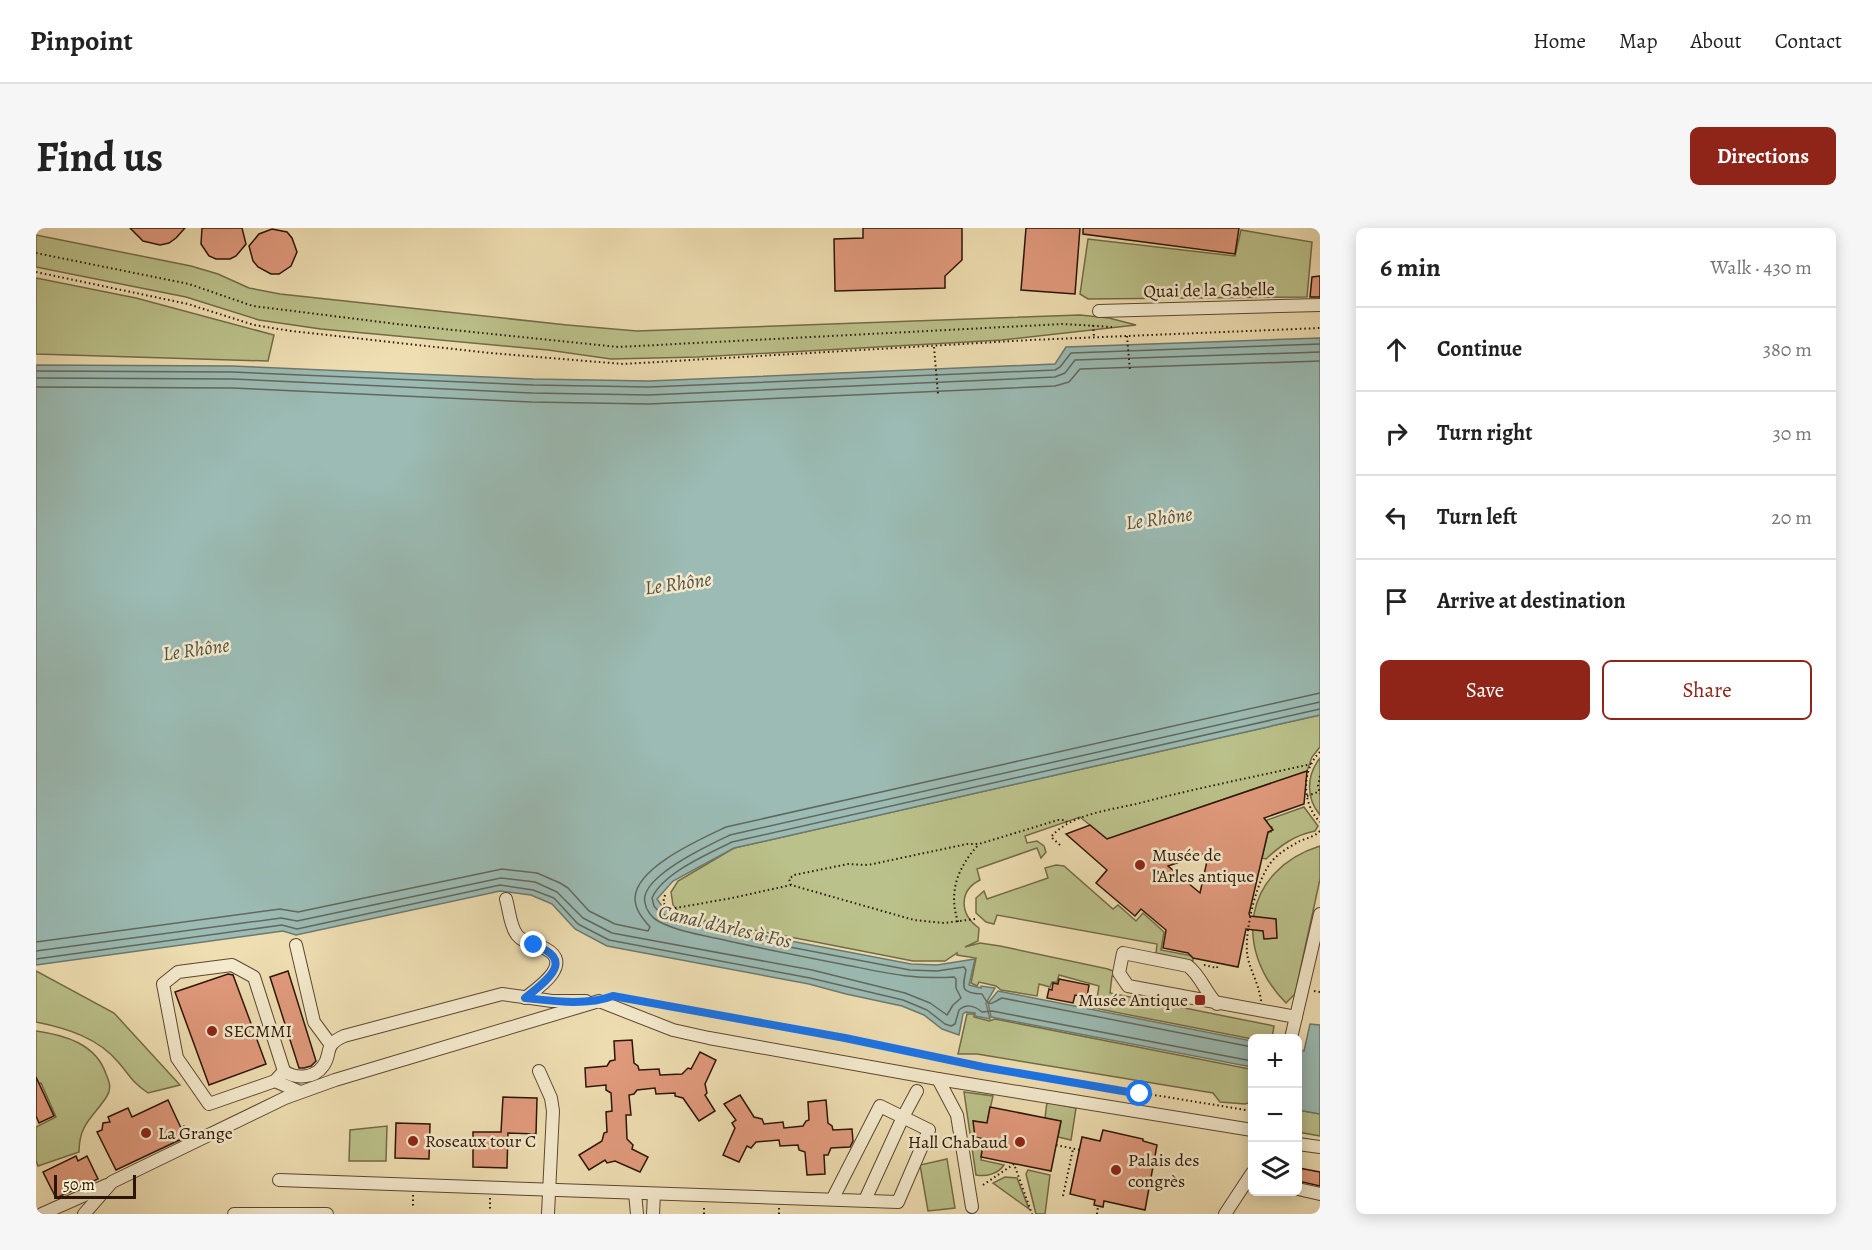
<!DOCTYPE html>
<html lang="en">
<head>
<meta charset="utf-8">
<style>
  :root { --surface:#fff; --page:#f6f6f6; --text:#222; --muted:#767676; --line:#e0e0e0; --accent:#8f2418 }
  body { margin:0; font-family:Alegreya,serif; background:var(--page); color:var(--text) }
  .controls { position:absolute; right:18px; bottom:18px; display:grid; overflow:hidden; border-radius:9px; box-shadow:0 3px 15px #0003 }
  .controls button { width:54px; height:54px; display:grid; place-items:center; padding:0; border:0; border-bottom:2px solid var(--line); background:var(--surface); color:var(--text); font:30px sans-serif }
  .scale { position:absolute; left:18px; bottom:15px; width:82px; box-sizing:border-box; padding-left:6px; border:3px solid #2b1504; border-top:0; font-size:16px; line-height:21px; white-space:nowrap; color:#2b1504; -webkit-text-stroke:4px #f4eacd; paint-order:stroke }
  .stop { position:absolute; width:18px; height:18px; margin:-14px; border:4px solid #1a73e8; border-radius:50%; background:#fff }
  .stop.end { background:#1a73e8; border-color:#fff; box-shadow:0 2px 6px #0008 }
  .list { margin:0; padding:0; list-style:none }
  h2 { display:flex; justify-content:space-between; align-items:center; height:78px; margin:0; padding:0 24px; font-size:26px }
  h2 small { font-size:20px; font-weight:400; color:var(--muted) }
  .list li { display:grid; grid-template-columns:39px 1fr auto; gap:18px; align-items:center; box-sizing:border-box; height:84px; padding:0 24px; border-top:2px solid var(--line) }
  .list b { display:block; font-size:22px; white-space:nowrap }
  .list em { font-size:20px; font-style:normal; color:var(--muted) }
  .actions { display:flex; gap:12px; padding:18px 24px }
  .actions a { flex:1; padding:14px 0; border:2px solid var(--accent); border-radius:9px; text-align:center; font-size:21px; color:var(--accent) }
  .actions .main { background:var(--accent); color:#fff }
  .icon { flex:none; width:33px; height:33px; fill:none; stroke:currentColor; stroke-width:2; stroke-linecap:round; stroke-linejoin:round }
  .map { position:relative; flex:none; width:1284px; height:986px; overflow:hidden; border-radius:9px }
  header { display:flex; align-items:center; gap:36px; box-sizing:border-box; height:84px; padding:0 30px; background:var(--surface); border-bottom:2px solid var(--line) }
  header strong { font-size:28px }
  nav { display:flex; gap:33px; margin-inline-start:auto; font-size:21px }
  .intro { display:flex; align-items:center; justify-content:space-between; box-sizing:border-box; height:144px; padding:0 36px }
  h1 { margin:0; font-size:42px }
  .button { padding:15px 27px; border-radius:9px; background:var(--accent); color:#fff; font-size:21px; font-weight:700 }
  main { display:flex; gap:36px; padding:0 36px }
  aside { flex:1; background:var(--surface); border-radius:9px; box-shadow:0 3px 15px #0003 }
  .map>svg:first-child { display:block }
  .green { fill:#bbc18a; stroke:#736b47; stroke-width:1.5 }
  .water { fill:#9bbbb4; stroke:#6e796e; stroke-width:1.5 }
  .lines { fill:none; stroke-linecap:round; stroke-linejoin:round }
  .shore { stroke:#63685c; stroke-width:1.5 }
  .building { fill:#e19a7d; stroke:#2b1504; stroke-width:1.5; fill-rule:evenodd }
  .minor-casing { stroke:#5c4730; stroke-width:14 }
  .path { stroke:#2b1504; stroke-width:2; stroke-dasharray:1.5 3; stroke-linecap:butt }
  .minor { stroke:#f4eacd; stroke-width:12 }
  .route { stroke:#1a73e8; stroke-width:8 }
  .poi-dot { fill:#8f2418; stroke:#f4eacd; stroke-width:2 }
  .labels { text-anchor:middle; stroke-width:5; stroke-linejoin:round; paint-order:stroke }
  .street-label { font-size:18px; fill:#2b1504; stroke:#f4eacd }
  .poi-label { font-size:18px; fill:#2b1504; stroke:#f4eacd; text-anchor:start }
  .water-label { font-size:20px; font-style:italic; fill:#524f42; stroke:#f4eacd }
</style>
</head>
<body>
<header>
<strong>Pinpoint</strong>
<nav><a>Home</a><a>Map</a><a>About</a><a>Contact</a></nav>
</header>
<div class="intro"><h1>Find us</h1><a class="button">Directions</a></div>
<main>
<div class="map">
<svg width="1284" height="986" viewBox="0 0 1284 986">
  <rect width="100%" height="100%" fill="#eedeb2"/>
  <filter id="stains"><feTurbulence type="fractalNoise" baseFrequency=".00333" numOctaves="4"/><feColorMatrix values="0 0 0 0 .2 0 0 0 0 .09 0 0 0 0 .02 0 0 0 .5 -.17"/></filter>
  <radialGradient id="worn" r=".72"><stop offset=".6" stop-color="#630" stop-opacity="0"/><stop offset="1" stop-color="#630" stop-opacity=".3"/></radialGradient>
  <!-- green -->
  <g class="green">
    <path d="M1205 2 1276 14 1271 69 1052 71 1044 66 1052 11 1199 28Z"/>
    <path d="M0 7 155 38 182 46 213 60 244 66 531 97 601 103 1044 87 1073 90 1100 97 966 112 662 129 575 131 512 122 285 101 223 92 150 69 0 39Z"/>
    <path d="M0 50 100 70 238 107 232 133 0 126Z"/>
    <path d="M1284 487V519L1276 529 1271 543 1071 611 1044 589 989 608 991 615 1001 613 1008 618 1010 624 1005 630 1001 620 941 641 944 652C922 663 924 687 943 700L942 713 929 719 944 715 964 718 1072 741 1092 749 1076 748 1074 765 1238 798 1236 810 1221 808 1216 811 1053 779 1055 770H1061L1063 758 1023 747 1021 754H1016L1014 759 1003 756 1001 768 965 762 960 758 943 754 941 758 935 755 940 730 921 727V725L909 733H877L646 688 637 677 635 664 642 653 698 620Z"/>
    <path d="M1284 530V587C1270 570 1270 548 1284 530Z"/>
    <path d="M1268 579 1282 598 1279 603C1259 607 1245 617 1230 631L1226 630 1232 604H1235L1236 599 1230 597 1231 592Z"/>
    <path d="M1284 618V651L1259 766 1250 775C1196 720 1208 642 1284 618Z"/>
    <path d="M1020 637 1028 638 1077 681 1082 677 1100 693 1107 685 1128 704 1125 722 1157 728V733L1120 725 1121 716 961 687 958 696 950 694 940 685V670L948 663 951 671 1012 650 1009 640Z"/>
    <path d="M0 743 78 785 144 857 112 865C96 854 95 849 83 835 63 810 30 800 0 794Z"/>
    <path d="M931 786H938V789L953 793 959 791 1214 841 1213 847 1216 848V874L1209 876 1184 874 1177 865 941 826H922Z"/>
    <path d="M0 803C29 807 60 816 70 846 73 853 76 860 71 868 58 889 43 895 43 924L2 938 0 933V899L20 889 5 855 0 857Z"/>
    <path d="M928 864 957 868 951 895 938 893 948 911 945 932 968 937C962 946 950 949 940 947Z"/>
    <path d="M1011 874 1040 880 1035 912 1022 909 1025 893 1009 890Z"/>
    <path d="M1262 882 1284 886V908L1262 904Z"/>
    <path d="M351 898 350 933H313L314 902Z"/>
    <path d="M911 931 919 980 892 983 884 937Z"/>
    <path d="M992 942 1014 947 1009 986H1000L990 946Z"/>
    <path d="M969 949 981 950 993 981 957 955Z"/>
  </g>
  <!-- water -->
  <g class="water">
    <path d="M1284 110V487L698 620 637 653 621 671 628 681 646 688 739 710 875 736 901 737 939 731 933 757 945 760V758L959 760 950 775 954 791 939 788V785L930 784 927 786 923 807 906 801 888 787 866 778 810 766 773 756 571 718 539 701 516 676 495 667 464 663 260 707 247 703 0 737V137L196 138 497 151 613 153 1019 136 1030 119Z"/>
    <path d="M962 763 1216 813V844V839L955 789 952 775Z"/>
    <path d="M1274 796 1284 797V886L1262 882 1263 851 1262 822 1268 823Z"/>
  </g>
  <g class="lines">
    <!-- shore -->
    <g class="shore">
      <path d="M0 143 196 144 497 157 613 159 1019 142 1024 139 1035 125 1284 116"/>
      <path d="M0 150 196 151 496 165 613 167 1019 149 1029 145 1039 132 1284 124"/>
      <path d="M0 159 196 160 496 174 613 176 1019 158 1033 154 1044 141 1284 133"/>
      <path d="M0 714 244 681 262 684 466 641 501 645 524 655 532 660 553 683 579 696 612 703 614 699C607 691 599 682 599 670 600 639 665 611 690 599L1284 465"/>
      <path d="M0 723 245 690 261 693 465 650 499 654 521 664 547 690 576 705 776 742 869 765 894 775 911 787 917 777 925 770 920 760V751L918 749C876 752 846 744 805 736 769 729 733 722 697 714 673 708 644 705 622 693 616 690 610 682 609 675 602 649 675 616 694 607L1284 474"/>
      <path d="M0 731 246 697 261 701 464 657 497 662 518 670 542 696 573 712 774 750 867 772 891 782 909 796 915 798 919 796 923 782C930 775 939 778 946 784L956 783 1216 833"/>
      <path d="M1216 819 966 770C955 775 954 781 946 766 925 765 926 761 930 742L928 739 901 743 874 742 738 716 644 694 624 685 618 678 616 670C627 645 672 626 696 614L1284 481"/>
    </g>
  </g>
  <!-- building -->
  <g class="building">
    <path d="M94 0H149L140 10 133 15 124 17 107 13Z"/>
    <path d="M166 0H206L210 16 200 28 194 31H180L173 28 165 16Z"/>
    <path d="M827 0H926V32L909 48V60L799 63 798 11 827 10Z"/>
    <path d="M990 0H1044L1039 66 985 62Z"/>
    <path d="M1047 0H1203L1199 26 1047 6Z"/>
    <path d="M236 1 251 4 256 10 261 24 255 38 243 46H235L222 39 217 33 213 18 223 6Z"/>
    <path d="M1284 48V69H1274L1276 49Z"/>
    <path d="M1271 543 1268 576 1228 590 1237 602 1232 604 1213 686 1214 688 1240 691 1241 710 1228 711 1227 703 1210 701 1202 739 1157 730 1152 725 1127 720 1130 702 1105 681 1099 688 1060 655 1071 642 1030 606 1054 597 1071 611ZM1173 624 1164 665 1132 638Z"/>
    <path d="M252 743 280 833 275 838 268 840H263L234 749Z"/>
    <path d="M192 746 197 747 230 836 173 857 139 764Z"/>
    <path d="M1023 751 1053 757 1051 769 1039 767 1037 775 1011 770 1013 761 1016 762 1017 755 1022 756Z"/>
    <path d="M596 812 598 835 602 838 603 842 623 841 624 847 646 846 652 840 655 841 664 824 680 832 669 856 671 865 669 867 679 883 663 893 647 870 639 868V865L620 866 619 860 601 862 598 866 593 867 595 887H590L591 911 597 917 596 921 612 929 604 944 579 933 571 935 569 932 553 942 543 927 566 913 568 905 571 904 570 884 576 883 575 865 570 862V857L550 859 549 840 571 838 574 833 579 832 578 813Z"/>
    <path d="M0 849 18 888 3 895 0 888Z"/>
    <path d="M704 867 718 889 726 891 728 896 747 894 748 900 767 898 770 893 773 892 772 874 790 872 792 895 796 898 797 902 816 901 817 913 814 919 795 920 792 927H788L789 946 771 947 769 924 763 922 762 917 744 918 743 912 720 914 715 920 711 918 703 934 687 927 699 900 696 895 700 892 688 876Z"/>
    <path d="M467 869 501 870 500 906 472 905 471 940 437 939V904H465Z"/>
    <path d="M132 872 145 900 148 898 152 908 80 942 61 904 66 902 67 895 74 894 72 889 92 880 96 889Z"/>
    <path d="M954 879 1025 893 1015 943 945 929 948 911 939 909 937 893 951 895Z"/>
    <path d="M360 895 394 896 393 931 359 930Z"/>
    <path d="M1067 902 1107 911V913L1121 917 1109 982 1068 973 1067 979 1058 977 1059 972 1034 966 1046 909 1064 913Z"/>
    <path d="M40 928 42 933 51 928 62 951 20 970 7 944Z"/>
    <path d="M1263 940 1284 944V958L1262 953Z"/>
  </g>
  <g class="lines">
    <!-- minor casing -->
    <g class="minor-casing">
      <g id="minor">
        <path d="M1063 83 1284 77"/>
        <path d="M470 671C473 681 474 698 481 707 488 716 501 716 510 721 538 736 502 760 489 770"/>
        <path d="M260 717 278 794 295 817"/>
        <path d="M1181 776C1169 764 1165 748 1152 738L1087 725 1083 745 1092 758 1260 789"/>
        <path d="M1255 810 1284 686"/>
        <path d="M248 843C259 851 278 851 287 838 297 825 286 818 308 808L466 766 516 773H550"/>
        <path d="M503 843 515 870 517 883 512 986"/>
        <path d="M902 851 921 887 936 979"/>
        <path d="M239 853 248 843 218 749 196 737 142 744 127 756 141 830 173 876 239 853 264 864"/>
        <path d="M1262 916 1284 919"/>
        <path d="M243 952 862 974 893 902 844 878 797 970"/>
        <path d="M1262 961 1284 966"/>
        <path d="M599 965 601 986"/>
        <path d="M829 972 867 889 881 863"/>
        <path d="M6 986 71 957"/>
        <path d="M48 986 76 954 249 870 299 852 563 773 637 802 673 810 902 851 1216 902"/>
        <path d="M198 986H291"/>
        <path d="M617 986 618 966"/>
        <path d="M1189 986 1216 945"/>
      </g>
    </g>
    <!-- path -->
    <g class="path">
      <path d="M0 25 153 56 217 78 369 97 582 119 1027 96 1076 99"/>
      <path d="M0 44 152 76 218 97 255 103 454 125 587 136 994 112 1284 100"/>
      <path d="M1057 97 1058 109"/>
      <path d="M1091 108 1094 143"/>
      <path d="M898 119 902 166"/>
      <path d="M1284 524C1265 542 1266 576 1284 594"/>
      <path d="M1284 548 1282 558 1284 566"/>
      <path d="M1271 568 1282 564"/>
      <path d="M1024 617 1015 609C1034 586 1075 582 1104 575 1161 560 1218 549 1275 536"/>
      <path d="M629 667 627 675 634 681 696 670 755 657"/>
      <path d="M939 691 908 695 878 692 769 661 755 657 753 651 758 647 812 636 832 637 931 616H943L1022 592H1029L1033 596"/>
      <path d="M922 694C912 663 922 639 943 616"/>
      <path d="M1168 737 1181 740 1182 735"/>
      <path d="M1278 763 1284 764"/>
      <path d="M588 770 809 810 947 839 1216 883"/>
      <path d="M1225 773C1223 755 1212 739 1211 724 1209 701 1221 649 1237 632 1244 624 1255 618 1264 613 1271 610 1278 609 1284 603"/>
      <path d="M1020 917 1044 922"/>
      <path d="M947 957 978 936 996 986"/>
      <path d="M377 967V979"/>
      <path d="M1027 968 1037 921"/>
      <path d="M454 970V981"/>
      <path d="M668 986V979"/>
      <path d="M743 986V979"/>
      <path d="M1061 986 1062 978"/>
    </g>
    <!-- minor -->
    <use href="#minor" class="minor"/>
  </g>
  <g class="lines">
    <!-- route -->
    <path class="route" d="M498 717C541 732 510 753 489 770 517 773 550 778 577 768L809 810 947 839 1104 866"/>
  </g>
  <!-- markers -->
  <g class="poi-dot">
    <circle cx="1104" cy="637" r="6"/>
    <rect x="1158" y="766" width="12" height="12" rx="3"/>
    <circle cx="176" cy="803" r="6"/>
    <circle cx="110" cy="905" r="6"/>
    <circle cx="377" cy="913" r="6"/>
    <circle cx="984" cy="914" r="6"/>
    <circle cx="1080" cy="942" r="6"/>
  </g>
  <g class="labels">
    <!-- street labels -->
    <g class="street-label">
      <text transform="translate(1173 62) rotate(-1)" y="6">Quai de la Gabelle</text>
    </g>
    <!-- poi labels -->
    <g class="poi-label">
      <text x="1116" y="633">Musée de<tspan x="1116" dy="21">l'Arles antique</tspan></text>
      <text x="1152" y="778" text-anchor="end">Musée Antique</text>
      <text x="188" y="809">SECMMI</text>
      <text x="122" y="911">La Grange</text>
      <text x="389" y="919">Roseaux tour C</text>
      <text x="972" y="920" text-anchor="end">Hall Chabaud</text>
      <text x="1092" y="938">Palais des<tspan x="1092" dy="21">congrès</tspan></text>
    </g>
    <!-- water labels -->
    <g class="water-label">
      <text transform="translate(1123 290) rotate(-8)" y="7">Le Rhône</text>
      <text transform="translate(642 355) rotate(-8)" y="7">Le Rhône</text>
      <text transform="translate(160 421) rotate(-8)" y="7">Le Rhône</text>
      <text transform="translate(689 698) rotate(13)" y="7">Canal d'Arles à Fos</text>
    </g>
  </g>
  <rect width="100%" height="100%" filter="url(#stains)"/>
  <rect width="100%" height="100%" fill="url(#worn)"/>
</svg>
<div class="controls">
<button>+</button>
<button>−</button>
<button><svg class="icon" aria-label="layers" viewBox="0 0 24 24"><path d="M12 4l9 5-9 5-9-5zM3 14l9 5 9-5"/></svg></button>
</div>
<div class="scale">50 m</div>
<div class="stop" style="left:1104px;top:866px"></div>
<div class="stop end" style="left:498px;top:717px"></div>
</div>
<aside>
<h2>6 min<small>Walk · 430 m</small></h2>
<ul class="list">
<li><svg class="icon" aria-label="ahead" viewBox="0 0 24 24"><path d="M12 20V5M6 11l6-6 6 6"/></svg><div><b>Continue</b></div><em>380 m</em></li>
<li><svg class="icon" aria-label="right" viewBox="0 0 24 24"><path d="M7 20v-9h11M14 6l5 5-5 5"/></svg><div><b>Turn right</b></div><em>30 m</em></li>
<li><svg class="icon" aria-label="left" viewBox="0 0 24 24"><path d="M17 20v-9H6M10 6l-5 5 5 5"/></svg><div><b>Turn left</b></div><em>20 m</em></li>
<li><svg class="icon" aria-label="arrive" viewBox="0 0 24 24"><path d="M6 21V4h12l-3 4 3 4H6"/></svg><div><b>Arrive at destination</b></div></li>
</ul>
<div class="actions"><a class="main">Save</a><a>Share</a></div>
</aside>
</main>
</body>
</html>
